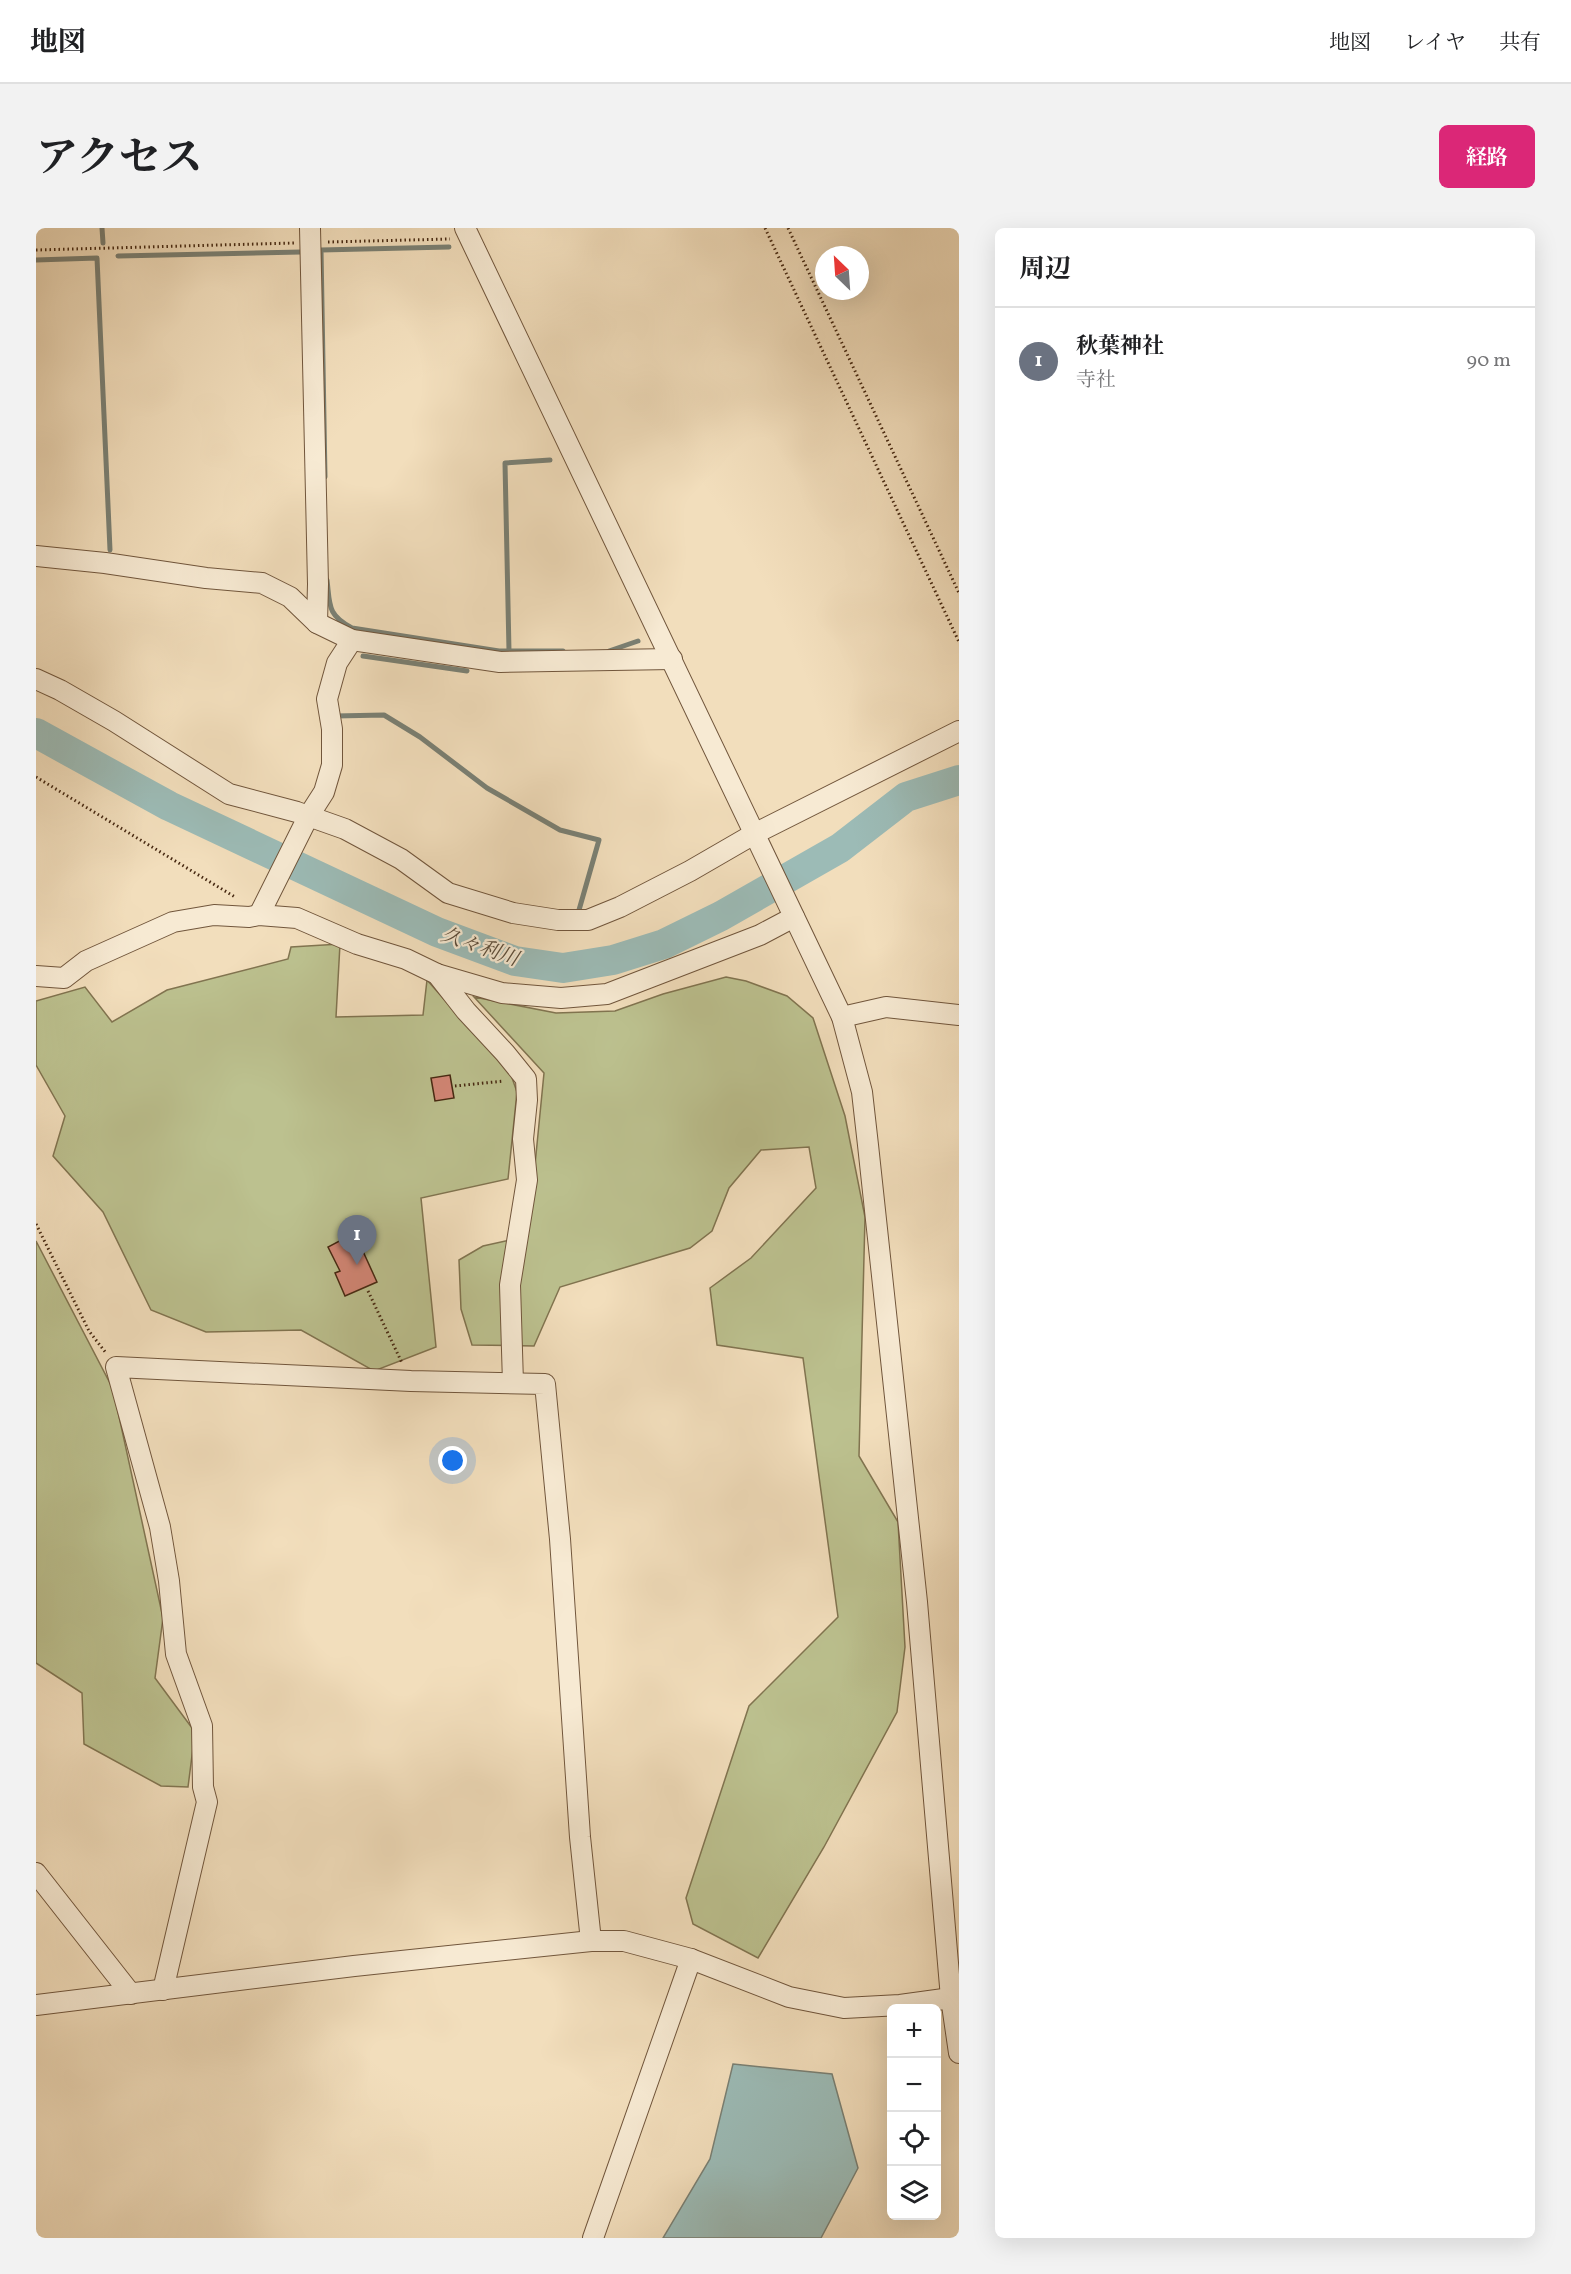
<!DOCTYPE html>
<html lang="ja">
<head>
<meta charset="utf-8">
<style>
  :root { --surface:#fff; --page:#f2f2f2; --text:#202124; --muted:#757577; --line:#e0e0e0; --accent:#db2777 }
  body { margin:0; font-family:Vollkorn,"Noto Serif JP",serif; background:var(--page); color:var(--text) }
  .controls { position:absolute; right:18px; bottom:18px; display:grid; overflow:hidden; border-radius:9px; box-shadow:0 6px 24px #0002 }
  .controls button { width:54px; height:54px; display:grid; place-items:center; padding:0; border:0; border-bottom:2px solid var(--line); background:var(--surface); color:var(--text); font:30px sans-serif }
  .compass { position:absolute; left:779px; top:18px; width:54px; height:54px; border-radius:50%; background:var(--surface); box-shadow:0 6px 24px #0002; rotate:335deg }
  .you { position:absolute; left:417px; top:1233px; width:21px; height:21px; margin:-15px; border:4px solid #fff; border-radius:50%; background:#1a73e8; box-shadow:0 0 0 9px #1a73e833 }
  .badge { display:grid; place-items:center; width:39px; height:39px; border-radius:50%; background:var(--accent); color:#fff; font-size:20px; font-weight:700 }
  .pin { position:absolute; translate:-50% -50px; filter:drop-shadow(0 2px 3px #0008) }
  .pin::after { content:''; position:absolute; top:32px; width:21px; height:18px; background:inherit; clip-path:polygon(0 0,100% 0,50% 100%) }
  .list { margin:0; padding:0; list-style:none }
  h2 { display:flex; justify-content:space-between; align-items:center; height:78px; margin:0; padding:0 24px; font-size:26px }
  h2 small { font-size:20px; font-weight:400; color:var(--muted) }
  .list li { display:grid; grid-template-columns:39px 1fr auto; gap:18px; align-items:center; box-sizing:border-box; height:108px; padding:0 24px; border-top:2px solid var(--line) }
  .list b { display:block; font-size:22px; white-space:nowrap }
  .list p { margin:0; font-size:20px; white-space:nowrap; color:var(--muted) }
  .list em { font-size:20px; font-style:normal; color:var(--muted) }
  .icon { flex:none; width:33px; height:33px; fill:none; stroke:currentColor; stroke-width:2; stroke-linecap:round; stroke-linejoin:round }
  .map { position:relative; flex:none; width:923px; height:2010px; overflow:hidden; border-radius:9px }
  header { display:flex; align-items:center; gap:36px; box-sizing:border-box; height:84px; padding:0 30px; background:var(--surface); border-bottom:2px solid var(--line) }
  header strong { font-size:28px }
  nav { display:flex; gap:33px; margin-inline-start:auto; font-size:21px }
  .intro { display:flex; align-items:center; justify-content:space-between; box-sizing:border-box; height:144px; padding:0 36px }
  h1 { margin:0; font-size:42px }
  .button { padding:15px 27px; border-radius:9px; background:var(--accent); color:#fff; font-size:21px; font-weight:700 }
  main { display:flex; gap:36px; padding:0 36px }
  aside { flex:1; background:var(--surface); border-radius:9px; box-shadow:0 6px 24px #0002 }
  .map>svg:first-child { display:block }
  .green { fill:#bcc18f; stroke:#817450; stroke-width:1.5 }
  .water { fill:#9cbbb6; stroke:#7a8074; stroke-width:1.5 }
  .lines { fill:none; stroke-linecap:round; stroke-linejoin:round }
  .stream { stroke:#7a8074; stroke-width:5 }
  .river { stroke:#9cbbb6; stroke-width:30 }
  .building { fill:#d48777; stroke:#462811; stroke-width:1.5 }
  .minor-casing { stroke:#71563c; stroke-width:22 }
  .path { stroke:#462811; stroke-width:3; stroke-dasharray:1.5 3; stroke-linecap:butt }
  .minor { stroke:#f7ead3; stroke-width:20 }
  .labels { text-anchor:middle; stroke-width:4.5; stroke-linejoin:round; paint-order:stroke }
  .water-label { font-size:20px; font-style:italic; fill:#5c4d3a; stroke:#f7ead3 }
</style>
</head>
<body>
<header>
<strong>地図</strong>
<nav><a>地図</a><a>レイヤ</a><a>共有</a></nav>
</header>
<div class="intro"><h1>アクセス</h1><a class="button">経路</a></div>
<main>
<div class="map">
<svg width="923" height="2010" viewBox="0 0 923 2010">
  <rect width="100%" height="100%" fill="#f2debc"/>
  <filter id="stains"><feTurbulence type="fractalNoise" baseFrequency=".00333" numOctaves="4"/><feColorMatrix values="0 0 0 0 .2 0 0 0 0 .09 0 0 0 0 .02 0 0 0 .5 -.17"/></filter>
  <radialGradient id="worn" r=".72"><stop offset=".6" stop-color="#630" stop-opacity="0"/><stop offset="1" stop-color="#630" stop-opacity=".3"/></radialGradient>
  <!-- green -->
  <g class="green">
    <path d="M304 716 300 789 387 787 391 752 475 847 481 864 472 951 385 970 400 1119 338 1143 265 1102 170 1104 115 1082 67 984 17 928 29 888 0 837V773L49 759 76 794 131 762 252 731 255 719Z"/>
    <path d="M690 749 710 753 751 768 777 790 809 888 829 989 823 1228 862 1294 869 1419 861 1484 788 1619 722 1730 657 1696 650 1670 713 1478 802 1389 767 1130 681 1117 674 1060 715 1030 780 960 773 919 725 922 693 960 676 1003 654 1020 524 1059 498 1118 436 1117 425 1081 423 1032 447 1018 492 1008 508 845 438 769 520 785 579 783 627 766Z"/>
    <path d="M0 1013 77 1161 127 1390 119 1450 159 1504 152 1559 125 1558 48 1516 46 1465 0 1435Z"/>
  </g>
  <!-- water -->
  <path class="water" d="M697 1836 796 1846 822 1940 785 2010H627L674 1931Z"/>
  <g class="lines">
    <!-- stream -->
    <g class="stream">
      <path d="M66 0 67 15"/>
      <path d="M82 28 265 24"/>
      <path d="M0 32 61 30 74 322"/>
      <path d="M289 249 285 22 413 19"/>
      <path d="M291 352C294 377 291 387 316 400L463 423H527"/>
      <path d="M473 423 469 235 514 232"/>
      <path d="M573 423 602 413"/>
      <path d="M327 428 431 443"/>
      <path d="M299 488 348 487 384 509 451 560 524 602 563 612 541 689"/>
    </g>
    <!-- river -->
    <path class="river" d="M0 505 133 578 401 704 479 733 527 740 577 732 628 716 685 688 804 620 870 569 923 552"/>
  </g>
  <!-- building -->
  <g class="building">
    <path d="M414 847 418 870 399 873 395 850Z"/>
    <path d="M320 1008 341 1054 309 1068 299 1045 304 1043 292 1019 309 1010 310 1013Z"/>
  </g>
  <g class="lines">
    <!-- minor casing -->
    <g class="minor-casing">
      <g id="minor">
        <path d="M274 0 282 356 281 395"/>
        <path d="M429 0 806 789 826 864 832 917 881 1374 915 1770 923 1825"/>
        <path d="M0 328 69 335 170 350 226 355 254 369 281 395 316 412 464 434 636 431"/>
        <path d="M0 451 24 462 78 493 193 566 261 584 309 601 365 631 412 665 477 685 522 692H552L584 679 654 643 718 606 923 503"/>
        <path d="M223 687 272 589 288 564 296 537V501L291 471 301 435 316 412"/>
        <path d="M401 746 430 783 469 825 490 851 491 872 487 911 491 952 474 1057 477 1155"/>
        <path d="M0 748 28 750 50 733 137 694 178 687 213 689 223 687 261 690 321 716 370 731 401 746 466 765 525 770 571 766 724 707 758 689"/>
        <path d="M806 789 850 779 923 787"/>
        <path d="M0 1645 95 1766"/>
        <path d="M127 1762 171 1574 167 1559 166 1498 140 1426 133 1353 124 1299 80 1139 375 1153 509 1156 524 1311 544 1609 555 1713"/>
        <path d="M0 1777 318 1738 555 1713H588L655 1731 753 1769 808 1780 864 1777 915 1770"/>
        <path d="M557 2010 655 1731"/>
      </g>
    </g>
    <!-- path -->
    <g class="path">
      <path d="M729 0 923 414"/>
      <path d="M752 0 923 365"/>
      <path d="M292 14 414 11"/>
      <path d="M0 22 258 15"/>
      <path d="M0 549 199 669"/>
      <path d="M419 858 468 853"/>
      <path d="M0 996 53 1103 70 1125"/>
      <path d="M332 1063 366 1135"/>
    </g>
    <!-- minor -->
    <use href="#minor" class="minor"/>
  </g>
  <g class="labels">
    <!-- water labels -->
    <g class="water-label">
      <text transform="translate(444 718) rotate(19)" y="7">久々利川</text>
    </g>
  </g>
  <rect width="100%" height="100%" filter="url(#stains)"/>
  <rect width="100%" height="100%" fill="url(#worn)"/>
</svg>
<div class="controls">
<button>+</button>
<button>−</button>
<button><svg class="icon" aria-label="locate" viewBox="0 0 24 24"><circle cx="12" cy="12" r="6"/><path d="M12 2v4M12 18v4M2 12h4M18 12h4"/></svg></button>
<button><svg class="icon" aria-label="layers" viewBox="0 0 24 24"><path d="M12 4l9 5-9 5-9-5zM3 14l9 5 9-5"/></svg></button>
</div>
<svg class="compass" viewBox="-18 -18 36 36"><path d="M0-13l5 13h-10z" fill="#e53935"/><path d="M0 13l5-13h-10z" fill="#757577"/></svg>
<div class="you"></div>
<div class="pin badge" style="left:321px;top:1037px;background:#6b7280">1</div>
</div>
<aside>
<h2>周辺<small></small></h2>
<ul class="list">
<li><span class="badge" style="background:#6b7280">1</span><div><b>秋葉神社</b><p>寺社</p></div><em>90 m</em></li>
</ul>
</aside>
</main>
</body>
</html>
